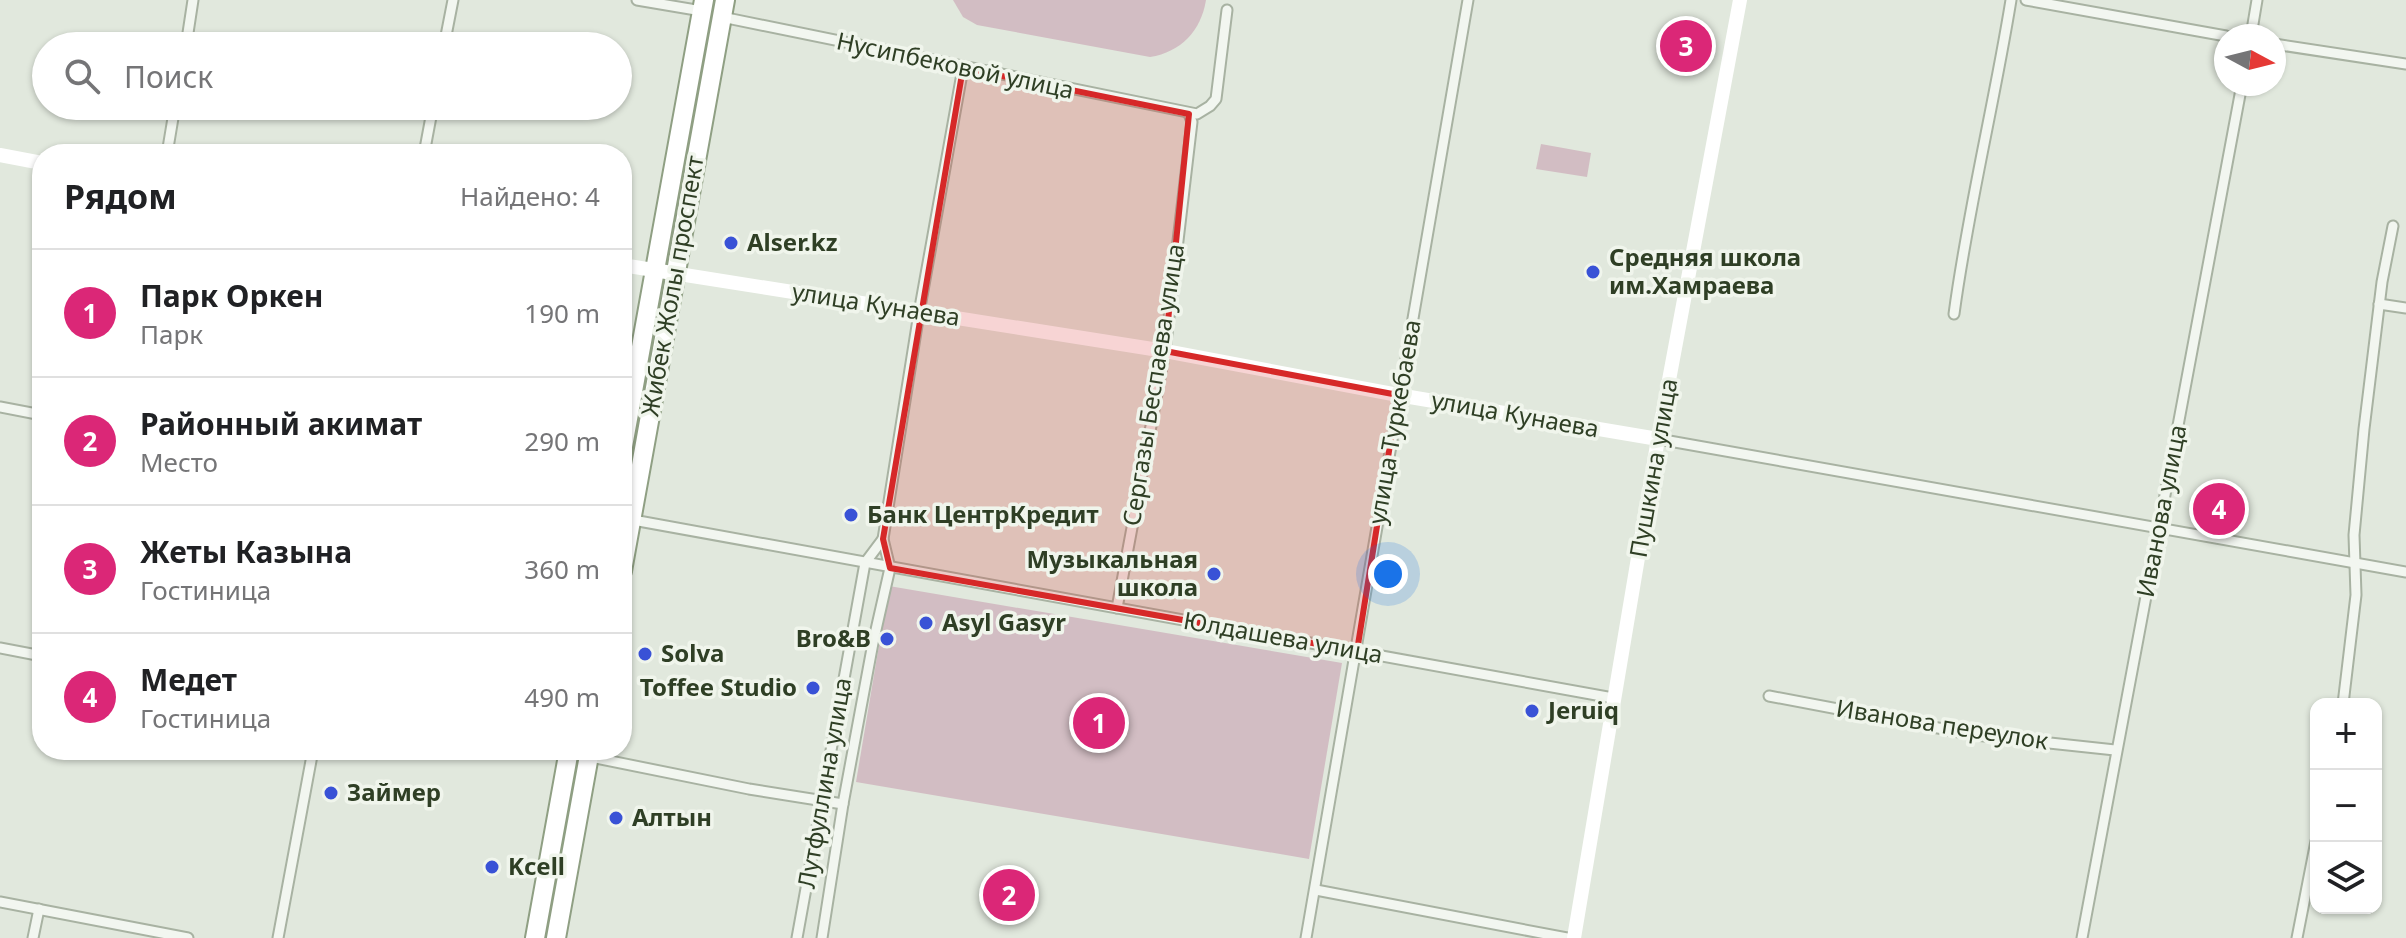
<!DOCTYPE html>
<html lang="ru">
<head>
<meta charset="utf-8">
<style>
  :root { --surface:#fff; --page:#f2f2f2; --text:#202124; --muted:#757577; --line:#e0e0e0; --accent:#db2777 }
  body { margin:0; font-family:"Noto Sans",sans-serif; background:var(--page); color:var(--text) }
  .controls { position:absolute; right:24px; bottom:24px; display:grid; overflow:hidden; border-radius:16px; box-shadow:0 2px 6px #0004 }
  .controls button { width:72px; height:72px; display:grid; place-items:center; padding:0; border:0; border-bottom:2px solid var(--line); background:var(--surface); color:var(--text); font:40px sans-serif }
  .compass { position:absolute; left:2214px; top:24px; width:72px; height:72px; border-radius:50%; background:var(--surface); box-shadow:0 2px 6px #0004; rotate:97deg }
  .you { position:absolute; left:1388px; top:574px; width:28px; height:28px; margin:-20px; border:6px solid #fff; border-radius:50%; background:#1a73e8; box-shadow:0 0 0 12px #1a73e833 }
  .badge { display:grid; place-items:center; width:52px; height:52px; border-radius:50%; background:var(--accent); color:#fff; font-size:26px; font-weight:700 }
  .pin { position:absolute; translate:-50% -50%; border:4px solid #fff; box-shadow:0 2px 8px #0006 }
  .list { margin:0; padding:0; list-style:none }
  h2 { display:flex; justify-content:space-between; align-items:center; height:104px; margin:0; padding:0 32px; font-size:34px }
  h2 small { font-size:26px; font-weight:400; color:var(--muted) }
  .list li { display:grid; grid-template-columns:52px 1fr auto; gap:24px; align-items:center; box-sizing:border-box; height:128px; padding:0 32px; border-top:2px solid var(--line) }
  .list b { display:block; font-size:30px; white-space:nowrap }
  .list p { margin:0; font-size:26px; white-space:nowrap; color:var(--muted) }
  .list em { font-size:26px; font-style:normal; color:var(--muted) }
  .icon { flex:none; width:44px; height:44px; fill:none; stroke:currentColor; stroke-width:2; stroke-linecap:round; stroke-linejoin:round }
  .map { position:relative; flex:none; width:2406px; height:938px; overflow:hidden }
  .search { position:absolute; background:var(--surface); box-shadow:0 2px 6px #0004; left:32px; top:32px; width:600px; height:88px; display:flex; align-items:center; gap:20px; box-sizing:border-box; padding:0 28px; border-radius:44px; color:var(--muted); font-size:30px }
  .panel { position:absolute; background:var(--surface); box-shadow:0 2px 6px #0004; left:32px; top:144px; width:600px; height:616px; border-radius:32px }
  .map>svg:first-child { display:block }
  .green { fill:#d2bdc3 }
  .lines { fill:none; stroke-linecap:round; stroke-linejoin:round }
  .street-casing { stroke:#a8b2a2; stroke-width:13 }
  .highway-casing { stroke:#8f9f83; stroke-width:22 }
  .street { stroke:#f2f6f0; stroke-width:9 }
  .secondary { stroke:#fff; stroke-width:14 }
  .highway { stroke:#fff; stroke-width:18 }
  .marked { fill:#d62828; fill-opacity:0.2; stroke:#d62828; stroke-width:6; stroke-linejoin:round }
  .poi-dot { fill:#3952d6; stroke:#f0f5ec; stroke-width:3 }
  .labels { text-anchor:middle; stroke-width:7; stroke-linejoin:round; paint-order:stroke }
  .street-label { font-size:24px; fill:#2f3f25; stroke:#f0f5ec }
  .poi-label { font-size:24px; font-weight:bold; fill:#2f3f25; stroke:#f0f5ec; text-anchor:start }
</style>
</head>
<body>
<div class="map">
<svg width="2406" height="938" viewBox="0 0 2406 938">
  <rect width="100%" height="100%" fill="#e1e8dd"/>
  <!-- green -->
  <g class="green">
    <path d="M953 0H1206C1201 31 1181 52 1150 57L977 25 963 17Z"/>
    <path d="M1541 144 1591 153 1587 177 1536 169Z"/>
    <path d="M889 586 1342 663 1309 859 856 782Z"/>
  </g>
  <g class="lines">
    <!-- street casing -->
    <g class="street-casing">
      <g id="street">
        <path d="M637 0 702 11"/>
        <path d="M2026 0 2226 36"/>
        <path d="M722 17 1197 114 1210 106 1216 99 1227 10"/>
        <path d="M2251 36 2257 0"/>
        <path d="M2274 44 2406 64"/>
        <path d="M186 46 193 0"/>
        <path d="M444 46 453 0"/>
        <path d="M167 154 175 106"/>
        <path d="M424 154 433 106"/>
        <path d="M2379 304 2406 308"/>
        <path d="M1954 314C1968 209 1994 105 2011 0"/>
        <path d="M0 407 42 415"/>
        <path d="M1658 439 2406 572"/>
        <path d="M622 518 1613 698"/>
        <path d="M1117 608 1165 351 1192 122 1189 114"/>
        <path d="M0 648 42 656"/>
        <path d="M1769 696 1975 735 2115 750"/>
        <path d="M2343 704 2356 595 2354 535 2364 429 2382 282 2393 226"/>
        <path d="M556 750 749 789 843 804"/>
        <path d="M1316 890 1567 938"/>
        <path d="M0 902 188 938"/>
        <path d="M33 938 39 909"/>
        <path d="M278 938 313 750"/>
        <path d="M797 938 865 563 883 539"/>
        <path d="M822 938 843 804 873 643 890 568 883 539 919 313 963 68"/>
        <path d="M1306 938 1468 0"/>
        <path d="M2082 938 2242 84"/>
        <path d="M2297 938 2316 841"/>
      </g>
    </g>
    <!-- highway casing -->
    <g class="highway-casing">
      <g id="highway">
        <path d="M622 452 704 0"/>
        <path d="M622 571 725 0"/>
        <path d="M535 938 569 750"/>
        <path d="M556 938 590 750"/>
      </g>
    </g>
    <!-- street -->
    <use href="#street" class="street"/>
    <!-- secondary -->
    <g class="secondary">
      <path d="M0 155 42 163"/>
      <path d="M622 265 1165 351 1398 395 1658 439"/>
      <path d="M1574 938 1658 439 1740 0"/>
    </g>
    <!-- highway -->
    <use href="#highway" class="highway"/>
  </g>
  <!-- marked area -->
  <path class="marked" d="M963 68 1189 114 1165 351 1398 395 1357 651 890 568 883 539Z"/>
  <!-- markers -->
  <g class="poi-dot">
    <circle cx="731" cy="243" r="8"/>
    <circle cx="1593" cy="272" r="8"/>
    <circle cx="851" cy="515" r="8"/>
    <circle cx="1214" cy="574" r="8"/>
    <circle cx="926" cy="623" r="8"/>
    <circle cx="887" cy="639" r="8"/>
    <circle cx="645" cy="654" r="8"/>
    <circle cx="813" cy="688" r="8"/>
    <circle cx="1532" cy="711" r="8"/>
    <circle cx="331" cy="793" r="8"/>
    <circle cx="616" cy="818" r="8"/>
    <circle cx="492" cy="867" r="8"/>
  </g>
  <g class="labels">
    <!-- street labels -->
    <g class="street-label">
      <text transform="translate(955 66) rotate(12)" y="8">Нусипбековой улица</text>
      <text transform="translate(673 286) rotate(-80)" y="8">Жибек Жолы проспект</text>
      <text transform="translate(876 305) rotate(9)" y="8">улица Кунаева</text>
      <text transform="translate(1154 385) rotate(-81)" y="8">Сергазы Беспаева улица</text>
      <text transform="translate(1515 415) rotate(10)" y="8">улица Кунаева</text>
      <text transform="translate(1395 422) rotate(-80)" y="8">улица Туркебаева</text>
      <text transform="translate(1654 468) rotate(-80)" y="8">Пушкина улица</text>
      <text transform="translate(2162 511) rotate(-79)" y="8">Иванова улица</text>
      <text transform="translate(1283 638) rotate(10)" y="8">Юлдашева улица</text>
      <text transform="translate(1942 725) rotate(9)" y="8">Иванова переулок</text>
      <text transform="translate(825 783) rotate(-80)" y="8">Лутфуллина улица</text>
    </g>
    <!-- poi labels -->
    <g class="poi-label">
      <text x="747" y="251">Alser.kz</text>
      <text x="1609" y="266">Средняя школа<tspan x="1609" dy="28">им.Хамраева</tspan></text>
      <text x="867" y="523">Банк ЦентрКредит</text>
      <text x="1198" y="568" text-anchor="end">Музыкальная<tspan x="1198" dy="28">школа</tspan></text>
      <text x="942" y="631">Asyl Gasyr</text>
      <text x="871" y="647" text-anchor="end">Bro&amp;B</text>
      <text x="661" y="662">Solva</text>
      <text x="797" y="696" text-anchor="end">Toffee Studio</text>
      <text x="1548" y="719">Jeruiq</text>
      <text x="347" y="801">Займер</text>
      <text x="632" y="826">Алтын</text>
      <text x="508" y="875">Kcell</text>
    </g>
  </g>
</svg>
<div class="controls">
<button>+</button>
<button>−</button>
<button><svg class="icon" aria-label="layers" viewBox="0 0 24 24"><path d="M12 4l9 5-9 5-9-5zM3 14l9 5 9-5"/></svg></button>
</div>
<svg class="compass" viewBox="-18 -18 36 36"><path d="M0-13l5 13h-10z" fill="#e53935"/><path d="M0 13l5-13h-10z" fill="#757577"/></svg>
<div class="you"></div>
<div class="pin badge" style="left:1099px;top:723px">1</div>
<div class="pin badge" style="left:1009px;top:895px">2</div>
<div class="pin badge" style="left:1686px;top:46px">3</div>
<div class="pin badge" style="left:2219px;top:509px">4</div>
<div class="search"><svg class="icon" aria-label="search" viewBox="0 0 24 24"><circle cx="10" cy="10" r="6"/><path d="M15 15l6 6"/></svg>Поиск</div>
<section class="panel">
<h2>Рядом<small>Найдено: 4</small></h2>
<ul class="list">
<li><span class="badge">1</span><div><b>Парк Оркен</b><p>Парк</p></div><em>190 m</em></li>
<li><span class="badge">2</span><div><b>Районный акимат</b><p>Место</p></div><em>290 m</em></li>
<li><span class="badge">3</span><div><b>Жеты Казына</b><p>Гостиница</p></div><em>360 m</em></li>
<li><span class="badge">4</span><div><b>Медет</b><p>Гостиница</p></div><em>490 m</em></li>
</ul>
</section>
</div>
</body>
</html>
